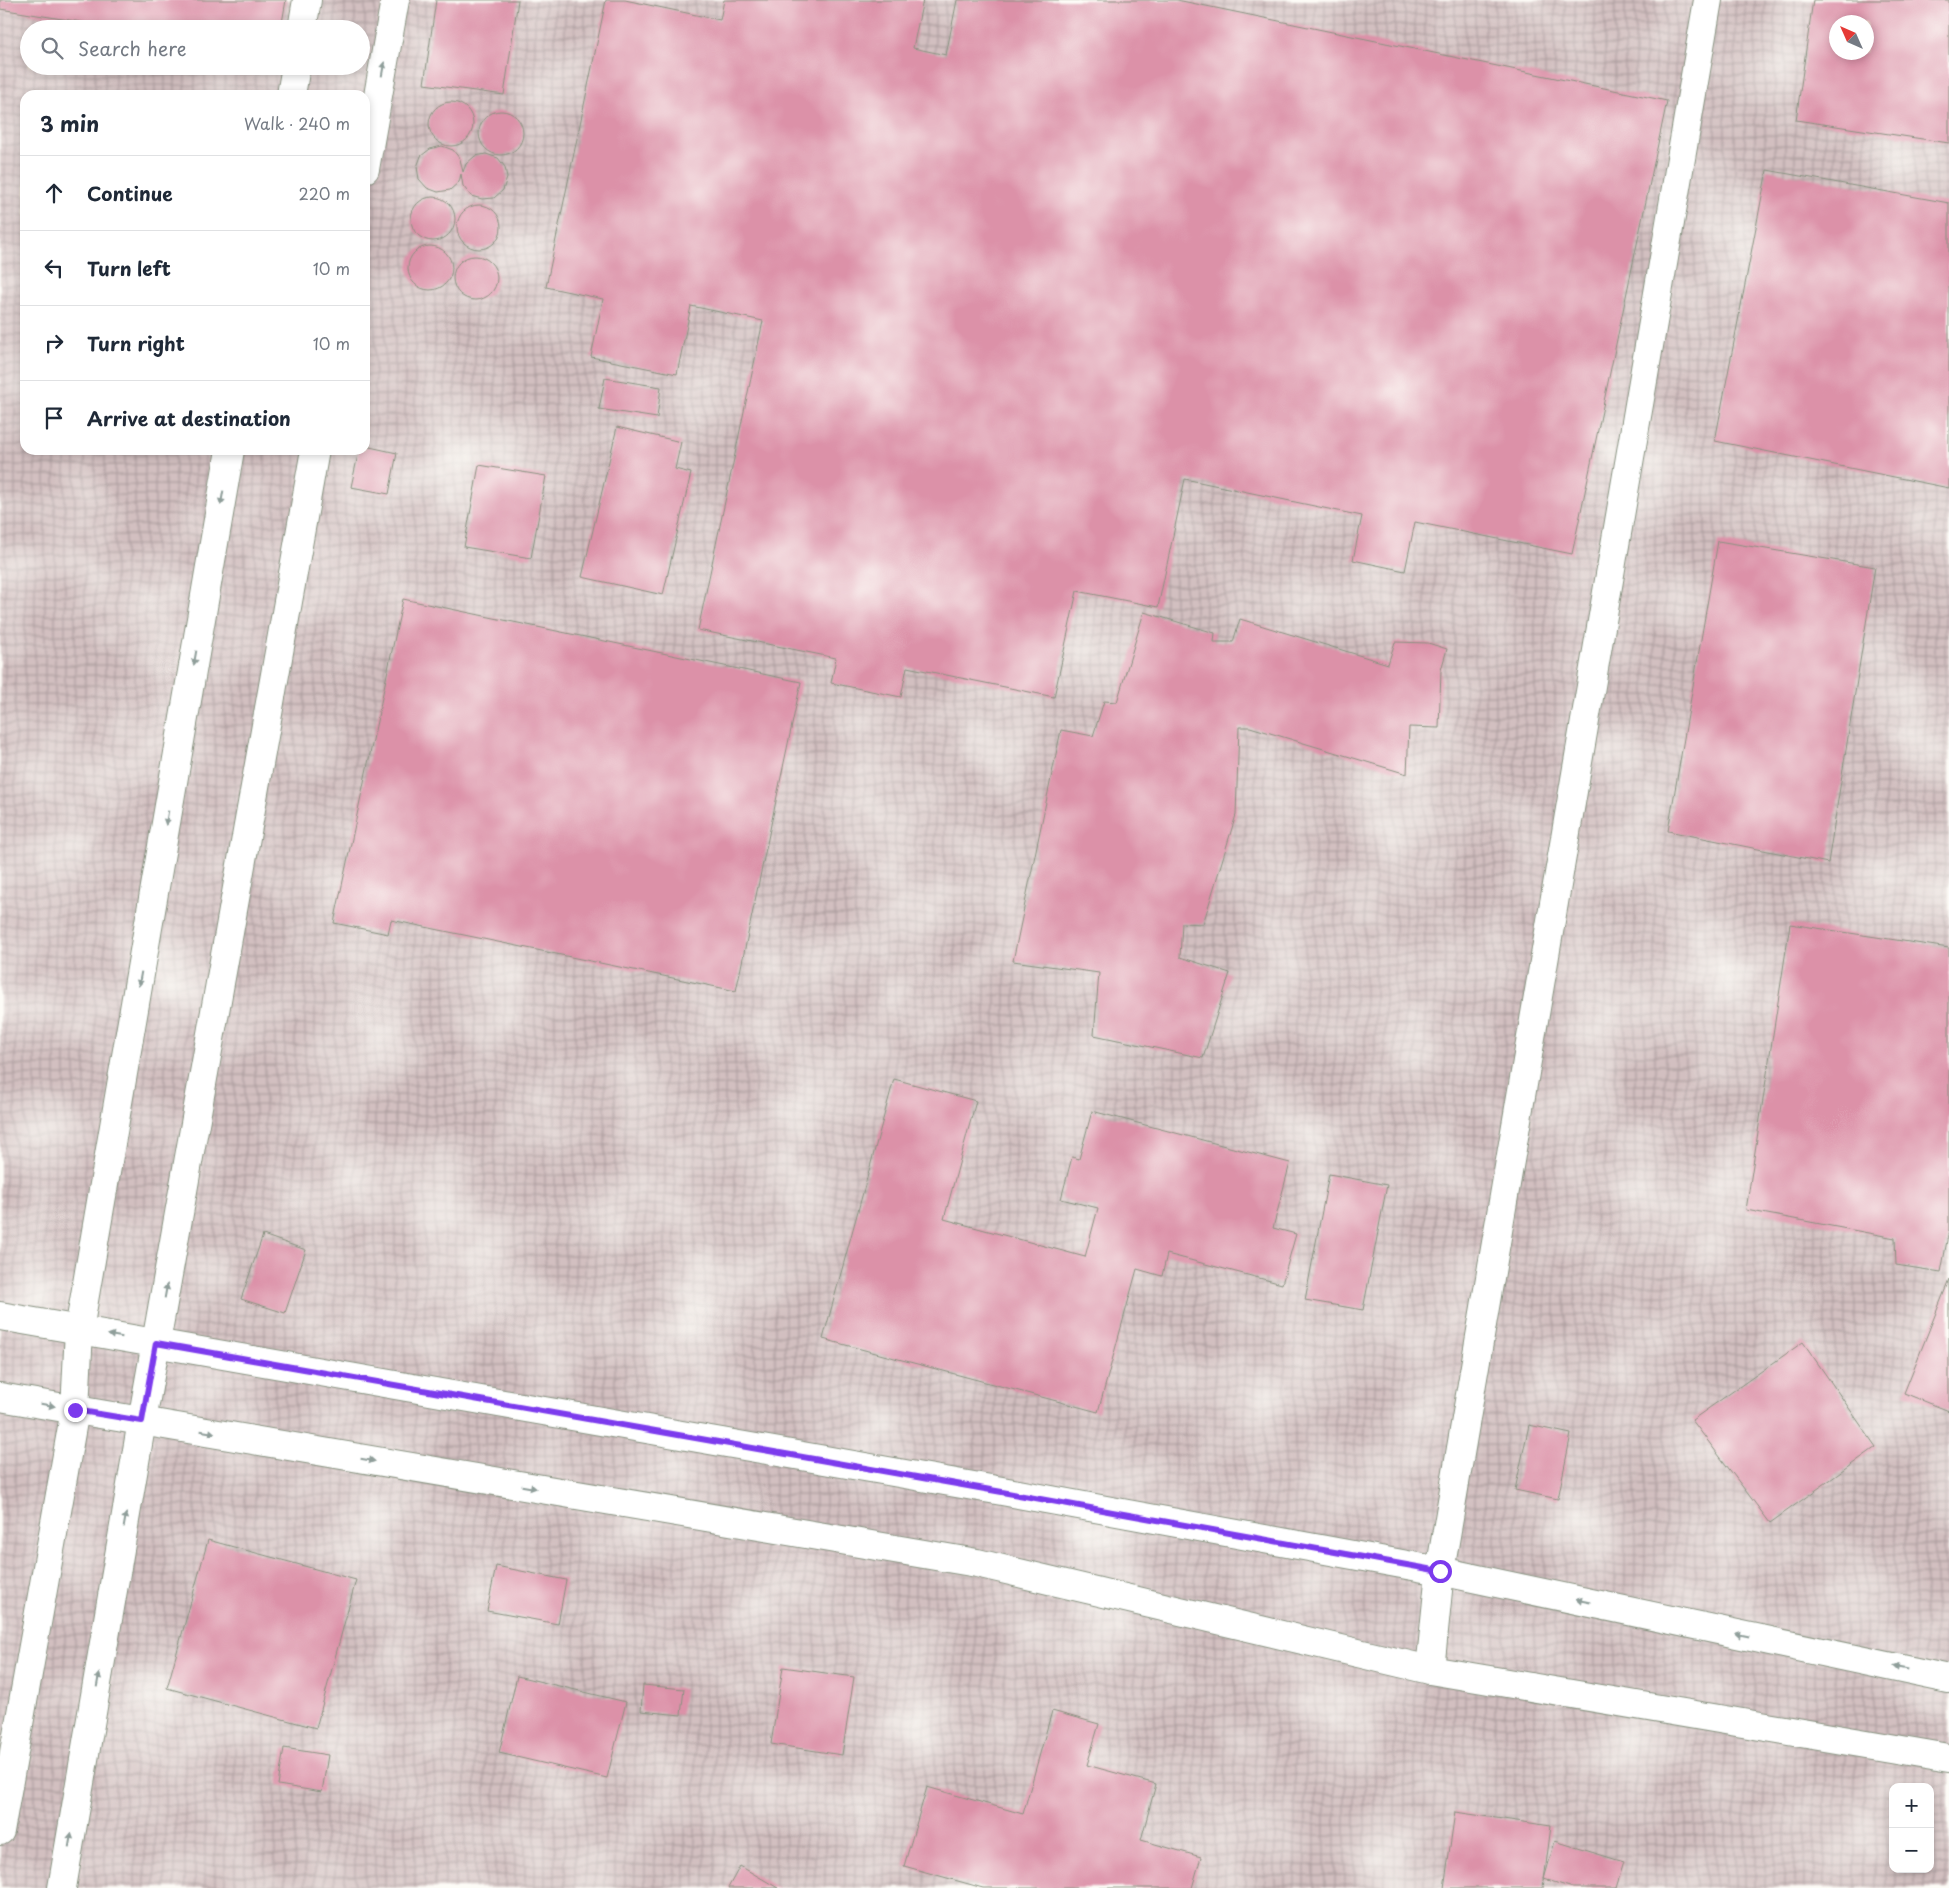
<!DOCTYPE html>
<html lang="en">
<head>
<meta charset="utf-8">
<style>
  :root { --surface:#fff; --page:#f6f6f7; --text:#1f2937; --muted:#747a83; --line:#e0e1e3 }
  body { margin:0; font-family:"Playpen Sans",sans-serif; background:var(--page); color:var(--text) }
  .controls { position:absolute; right:15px; bottom:15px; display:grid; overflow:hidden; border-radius:10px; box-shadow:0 2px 8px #0003 }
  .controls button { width:45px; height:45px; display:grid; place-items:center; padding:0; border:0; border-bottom:1px solid var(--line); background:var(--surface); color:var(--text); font:25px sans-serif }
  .compass { position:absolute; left:1829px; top:15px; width:45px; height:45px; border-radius:50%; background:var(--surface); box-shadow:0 2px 8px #0003; rotate:315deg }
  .stop { position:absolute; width:15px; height:15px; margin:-11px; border:4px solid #7c3aed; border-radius:50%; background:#fff }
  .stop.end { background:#7c3aed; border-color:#fff; box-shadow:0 1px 5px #0008 }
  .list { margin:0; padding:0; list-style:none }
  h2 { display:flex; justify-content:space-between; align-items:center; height:65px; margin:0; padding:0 20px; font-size:21px }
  h2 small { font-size:16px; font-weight:400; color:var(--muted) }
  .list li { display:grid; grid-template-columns:32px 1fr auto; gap:15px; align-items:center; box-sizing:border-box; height:75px; padding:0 20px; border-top:1px solid var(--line) }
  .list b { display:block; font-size:19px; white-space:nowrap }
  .list em { font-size:16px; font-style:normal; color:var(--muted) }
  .icon { flex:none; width:28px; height:28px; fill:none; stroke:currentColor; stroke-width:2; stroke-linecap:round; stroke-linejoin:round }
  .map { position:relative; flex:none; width:1949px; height:1888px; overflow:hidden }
  .search { position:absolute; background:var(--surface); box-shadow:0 2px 8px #0003; left:20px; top:20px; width:350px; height:55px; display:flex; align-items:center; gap:12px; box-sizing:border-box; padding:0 18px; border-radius:28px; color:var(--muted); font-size:19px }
  .panel { position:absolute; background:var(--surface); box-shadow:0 2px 8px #0003; left:20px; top:90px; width:350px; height:365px; border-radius:15px }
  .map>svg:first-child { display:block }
  .industrial { fill:url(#industrial-grid); fill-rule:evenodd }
  .building { fill:#dc91a8; fill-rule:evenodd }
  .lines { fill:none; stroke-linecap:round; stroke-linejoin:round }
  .street-casing { stroke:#889280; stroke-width:30 }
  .secondary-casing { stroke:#889280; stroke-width:30 }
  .street { stroke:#fff; stroke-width:28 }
  .secondary { stroke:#fff; stroke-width:28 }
  .oneway { fill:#8f9e9a }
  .route { stroke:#7c3aed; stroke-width:6 }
</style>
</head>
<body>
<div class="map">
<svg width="1949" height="1888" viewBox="0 0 1949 1888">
  <defs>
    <pattern id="industrial-grid" width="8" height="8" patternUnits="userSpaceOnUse" patternTransform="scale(1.25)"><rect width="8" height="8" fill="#d2bfc0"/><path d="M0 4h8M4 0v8" fill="none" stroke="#aa9c9d"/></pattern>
  </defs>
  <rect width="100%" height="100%" fill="#fdfcf7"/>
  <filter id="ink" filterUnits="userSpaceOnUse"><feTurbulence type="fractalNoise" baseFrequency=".02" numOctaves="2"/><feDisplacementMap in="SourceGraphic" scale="10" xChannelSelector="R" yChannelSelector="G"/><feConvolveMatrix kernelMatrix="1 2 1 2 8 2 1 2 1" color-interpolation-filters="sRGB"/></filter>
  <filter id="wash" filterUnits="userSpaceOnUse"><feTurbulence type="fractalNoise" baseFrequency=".0096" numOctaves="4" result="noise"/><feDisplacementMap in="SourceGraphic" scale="20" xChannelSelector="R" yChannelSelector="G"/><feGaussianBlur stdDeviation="1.12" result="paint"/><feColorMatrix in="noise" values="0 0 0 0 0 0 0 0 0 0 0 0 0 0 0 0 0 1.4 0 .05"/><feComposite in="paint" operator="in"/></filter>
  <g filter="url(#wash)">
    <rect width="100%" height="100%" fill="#f1e6cc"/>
    <!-- industrial -->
    <path class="industrial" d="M0 0H1949V1888H0ZM1836 22H1866V52H1836ZM29 29H361V66H29ZM25 95H365V450H25ZM1893 1787H1930V1869H1893Z"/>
    <g id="blocks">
      <!-- building -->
      <g class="building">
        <path d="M0 0H286L281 29H124L0 9Z"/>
        <path d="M436 0H518L504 95 424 84Z"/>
        <path d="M606 0H625L720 20 724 0H923L913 48 946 55 957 0H1177L1667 101 1572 554 1415 522 1405 571 1353 560 1362 516 1185 479 1158 607 1077 591 1054 697 907 667 901 697 831 683 836 658 698 630 763 321 691 306 677 374 591 357 603 299 546 287Z"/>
        <path d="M1813 0H1949V143L1796 120ZM1836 22H1866V52H1836Z"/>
        <circle cx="451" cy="124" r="22"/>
        <circle cx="501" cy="133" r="22"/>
        <path d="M442 146 453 150 460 159 463 172 466 164 475 156 486 154 498 158 505 167 507 178 503 190 494 198 482 199 471 196 463 186 461 174 459 182 450 190 438 192 427 188 419 179 417 167 421 156 430 149Z"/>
        <path d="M1767 170 1949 203V488L1715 441Z"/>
        <circle cx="433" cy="219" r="22"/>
        <circle cx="479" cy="227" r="22"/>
        <circle cx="430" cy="268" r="22"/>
        <circle cx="475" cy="278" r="22"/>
        <path d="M605 378 661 387 657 418 599 409Z"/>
        <path d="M617 427 681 442 675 469 691 473 663 595 582 577Z"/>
        <path d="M365 446 397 453 389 494 351 487 359 450H365Z"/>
        <path d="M479 465 546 476 531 558 464 547Z"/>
        <path d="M1718 541 1875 567 1828 863 1668 831Z"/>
        <path d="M403 599 801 682 736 991 391 920 388 934 334 923Z"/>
        <path d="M1144 612 1215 633 1214 642H1233L1240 619 1388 664 1395 642 1428 643 1447 649 1441 670 1439 728 1409 727 1407 774 1250 727H1239L1236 815 1203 924 1182 923 1180 957 1230 973 1203 1058 1094 1035 1099 973 1013 961 1061 730 1093 736 1104 701 1117 702Z"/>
        <path d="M1790 924 1949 948V1230L1941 1272 1896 1265 1895 1238 1746 1210Z"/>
        <path d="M894 1079 976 1101 944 1219 1085 1257 1098 1208 1061 1199 1072 1157 1079 1159 1092 1111 1290 1163 1273 1228 1296 1234 1282 1284 1167 1254 1162 1276 1137 1269 1098 1412 823 1339Z"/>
        <path d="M1329 1174 1387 1185 1363 1310 1305 1300Z"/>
        <path d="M263 1235 306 1250 285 1313 241 1299Z"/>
        <path d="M1949 1280V1411L1904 1393Z"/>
        <path d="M1803 1342 1876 1447 1770 1523 1692 1420Z"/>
        <path d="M1529 1425 1571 1434 1558 1499 1515 1490Z"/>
        <path d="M208 1540 356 1580 316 1728 167 1688Z"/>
        <path d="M496 1566 566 1580 558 1624 487 1611Z"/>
        <path d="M783 1667 854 1677 842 1755 771 1744Z"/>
        <path d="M517 1676 626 1702 607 1778 499 1753Z"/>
        <path d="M643 1685 684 1689 681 1715 641 1711Z"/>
        <path d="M1052 1711 1099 1724 1087 1765 1156 1784 1141 1840 1201 1857 1192 1888H983L904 1866 927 1787 1023 1814Z"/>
        <path d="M284 1748 328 1755 322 1792 278 1785Z"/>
        <path d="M1455 1812 1551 1826 1543 1888H1444Z"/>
        <path d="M1555 1841 1624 1862 1616 1888H1573L1544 1879Z"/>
        <path d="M740 1866 778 1888H728Z"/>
      </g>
    </g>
  </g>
  <g filter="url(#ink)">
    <use href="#blocks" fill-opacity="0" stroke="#889280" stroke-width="1"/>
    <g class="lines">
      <!-- street casing -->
      <g class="street-casing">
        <path id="street" d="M1430 1670 1440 1571 1708 0"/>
      </g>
      <!-- secondary casing -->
      <g class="secondary-casing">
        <g id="secondary">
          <path d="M302 29 307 0"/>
          <path d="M291 95 296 66"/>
          <path d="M365 169 395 0"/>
          <path d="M0 1316 1002 1491 1440 1571 1949 1679"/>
          <path d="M0 1397 977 1563 1430 1670 1949 1758"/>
          <path d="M0 1831 75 1410 79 1330 230 450"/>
          <path d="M62 1888 142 1421 315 450"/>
        </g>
      </g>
      <!-- street -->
      <use href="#street" class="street"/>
      <!-- secondary -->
      <use href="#secondary" class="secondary"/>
    </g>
    <!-- one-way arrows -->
    <defs><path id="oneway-solid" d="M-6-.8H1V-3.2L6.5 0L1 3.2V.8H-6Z" transform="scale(1.25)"/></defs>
    <g class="oneway">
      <use href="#oneway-solid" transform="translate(383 69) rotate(-80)"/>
      <use href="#oneway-solid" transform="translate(222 498) rotate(100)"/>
      <use href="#oneway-solid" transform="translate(195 658) rotate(100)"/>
      <use href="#oneway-solid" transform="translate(167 818) rotate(100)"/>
      <use href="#oneway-solid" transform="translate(140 979) rotate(100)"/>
      <use href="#oneway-solid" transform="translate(166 1291) rotate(-80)"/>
      <use href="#oneway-solid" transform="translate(115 1336) rotate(-170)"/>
      <use href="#oneway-solid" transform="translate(48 1405) rotate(10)"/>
      <use href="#oneway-solid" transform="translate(208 1432) rotate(10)"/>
      <use href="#oneway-solid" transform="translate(368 1460) rotate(10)"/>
      <use href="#oneway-solid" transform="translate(529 1487) rotate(10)"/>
      <use href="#oneway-solid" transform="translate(125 1520) rotate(-80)"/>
      <use href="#oneway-solid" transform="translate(1583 1601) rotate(-168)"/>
      <use href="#oneway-solid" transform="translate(1742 1635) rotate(-168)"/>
      <use href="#oneway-solid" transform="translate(1901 1668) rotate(-168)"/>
      <use href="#oneway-solid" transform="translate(98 1680) rotate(-80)"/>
      <use href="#oneway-solid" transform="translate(70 1840) rotate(-80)"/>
    </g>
  </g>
  <g class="lines" filter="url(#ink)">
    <!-- route -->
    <path class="route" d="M75 1410 142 1421 156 1343 1002 1492 1440 1571"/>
  </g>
</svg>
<div class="controls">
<button>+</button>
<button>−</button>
</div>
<svg class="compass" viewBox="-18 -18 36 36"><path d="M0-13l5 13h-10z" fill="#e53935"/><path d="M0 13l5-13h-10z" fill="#747a83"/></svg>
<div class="stop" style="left:1440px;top:1571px"></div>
<div class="stop end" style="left:75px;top:1410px"></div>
<div class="search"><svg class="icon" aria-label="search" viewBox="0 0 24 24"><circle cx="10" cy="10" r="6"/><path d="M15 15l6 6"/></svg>Search here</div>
<section class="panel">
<h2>3 min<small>Walk · 240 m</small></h2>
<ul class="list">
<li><svg class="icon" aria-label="ahead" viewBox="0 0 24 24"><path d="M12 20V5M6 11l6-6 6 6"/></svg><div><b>Continue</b></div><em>220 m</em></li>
<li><svg class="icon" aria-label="left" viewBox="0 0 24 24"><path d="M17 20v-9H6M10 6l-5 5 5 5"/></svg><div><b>Turn left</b></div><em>10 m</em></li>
<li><svg class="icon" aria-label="right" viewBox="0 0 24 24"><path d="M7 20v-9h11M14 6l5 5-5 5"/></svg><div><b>Turn right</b></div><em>10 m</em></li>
<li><svg class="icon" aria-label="arrive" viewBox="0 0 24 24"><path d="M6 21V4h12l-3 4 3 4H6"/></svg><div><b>Arrive at destination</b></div></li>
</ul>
</section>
</div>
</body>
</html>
